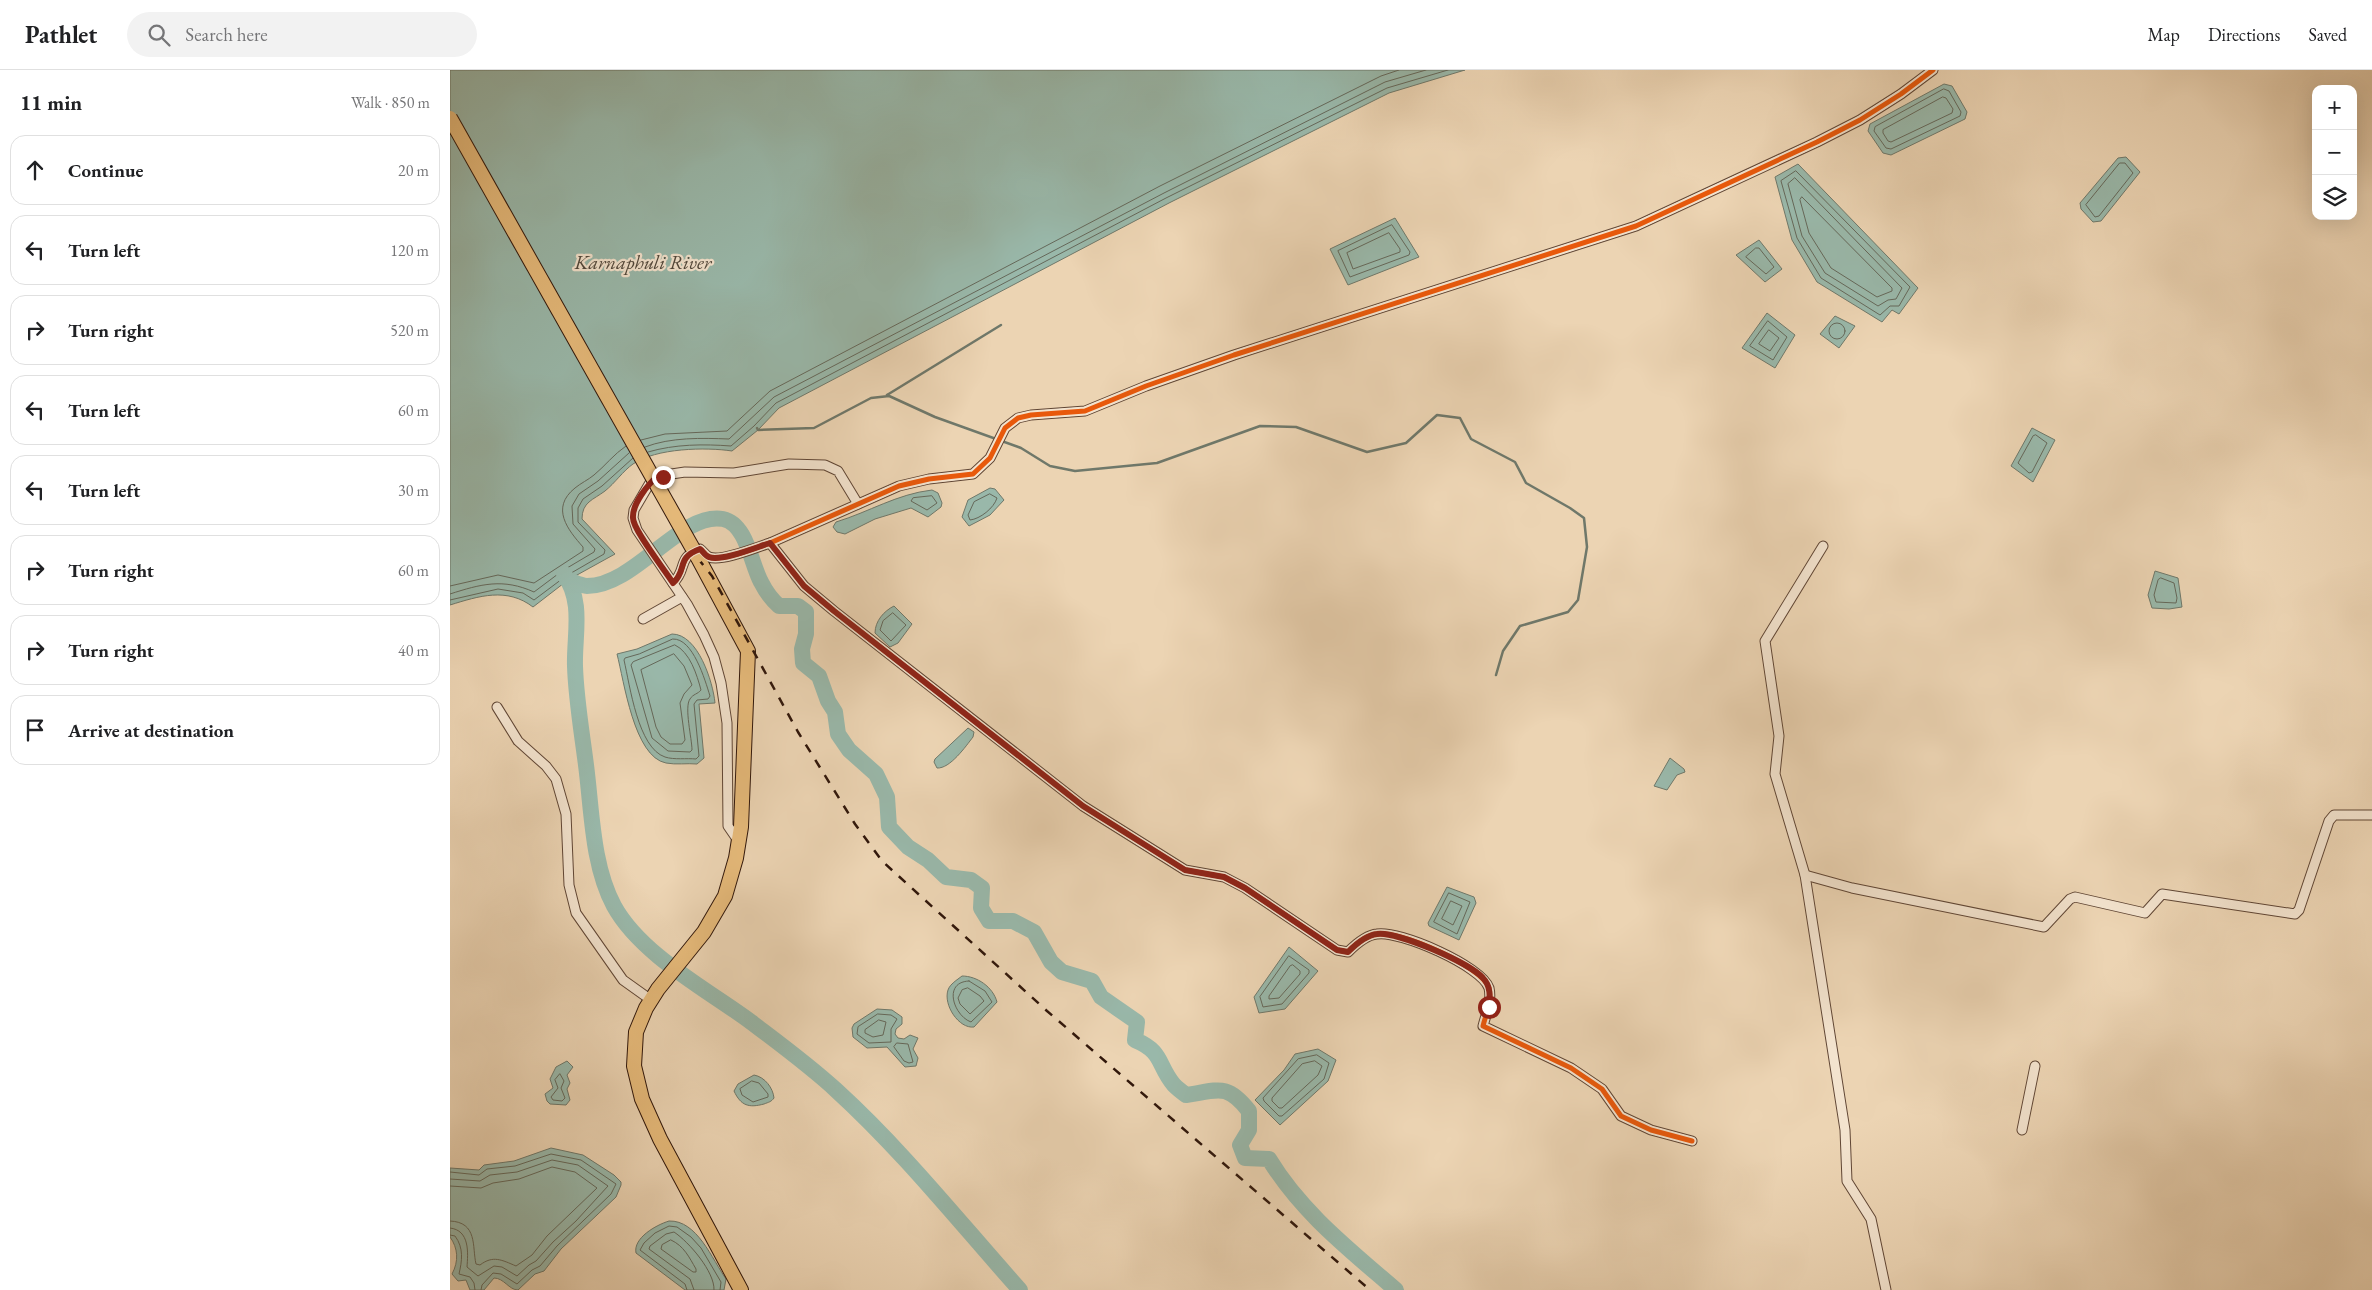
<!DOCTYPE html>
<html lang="en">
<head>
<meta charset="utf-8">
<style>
  :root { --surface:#fff; --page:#f2f2f2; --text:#202124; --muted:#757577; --line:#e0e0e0 }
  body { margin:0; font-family:"EB Garamond",serif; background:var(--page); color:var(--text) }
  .controls { position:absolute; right:15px; top:15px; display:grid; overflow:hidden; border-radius:10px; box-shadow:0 5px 20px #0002 }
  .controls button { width:45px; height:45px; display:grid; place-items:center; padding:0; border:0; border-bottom:1px solid var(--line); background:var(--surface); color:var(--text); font:25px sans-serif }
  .stop { position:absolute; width:15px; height:15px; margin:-11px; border:4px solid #8f2418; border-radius:50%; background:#fff }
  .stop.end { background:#8f2418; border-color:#fff; box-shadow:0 1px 5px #0008 }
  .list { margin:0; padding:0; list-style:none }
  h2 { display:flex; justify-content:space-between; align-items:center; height:65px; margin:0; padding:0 20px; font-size:21px }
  h2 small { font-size:16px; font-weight:400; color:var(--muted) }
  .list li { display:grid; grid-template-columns:32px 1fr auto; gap:15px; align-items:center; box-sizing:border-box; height:70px; margin:0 10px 10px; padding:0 10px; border:1px solid var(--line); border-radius:15px }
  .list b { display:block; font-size:19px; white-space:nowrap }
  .list em { font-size:16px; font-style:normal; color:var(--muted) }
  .icon { flex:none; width:28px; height:28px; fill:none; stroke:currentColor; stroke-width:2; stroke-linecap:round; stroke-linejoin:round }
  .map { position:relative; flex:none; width:1922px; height:1220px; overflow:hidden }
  header { display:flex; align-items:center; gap:30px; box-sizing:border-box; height:70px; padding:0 25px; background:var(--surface); border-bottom:1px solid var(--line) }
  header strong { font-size:24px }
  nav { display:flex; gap:28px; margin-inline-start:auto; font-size:18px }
  .search { width:350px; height:45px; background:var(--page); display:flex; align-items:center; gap:12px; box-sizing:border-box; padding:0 18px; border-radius:28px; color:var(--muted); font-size:19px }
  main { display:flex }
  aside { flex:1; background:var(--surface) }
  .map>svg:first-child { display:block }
  .water { fill:#99b8aa; stroke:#6f786a }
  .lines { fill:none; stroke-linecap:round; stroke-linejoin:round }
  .shore { stroke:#65685a; stroke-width:1 }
  .stream { stroke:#6f786a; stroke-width:2.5 }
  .river { stroke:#99b8aa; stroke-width:16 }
  .minor-casing { stroke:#604635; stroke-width:11 }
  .trunk-casing { stroke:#31170b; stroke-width:16 }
  .minor { stroke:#f3e3ce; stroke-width:9 }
  .trunk { stroke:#e6ba7a; stroke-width:14 }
  .rail { stroke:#31170b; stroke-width:2.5; stroke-dasharray:9 9; stroke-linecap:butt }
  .trunk-bridge-casing { stroke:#31170b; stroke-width:16; stroke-linecap:butt }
  .trunk-bridge { stroke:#e6ba7a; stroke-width:14 }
  .cycleway-casing { stroke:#f3e3ce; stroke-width:8 }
  .cycleway { stroke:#e8590c; stroke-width:5 }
  .route { stroke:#8f2418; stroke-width:6 }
  .labels { text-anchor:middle; stroke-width:4.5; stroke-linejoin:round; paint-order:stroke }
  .water-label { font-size:20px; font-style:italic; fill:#50473b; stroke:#f3e3ce }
</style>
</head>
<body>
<header>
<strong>Pathlet</strong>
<div class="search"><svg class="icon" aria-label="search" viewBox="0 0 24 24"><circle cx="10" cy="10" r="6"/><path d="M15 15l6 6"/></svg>Search here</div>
<nav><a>Map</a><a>Directions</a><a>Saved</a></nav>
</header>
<main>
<aside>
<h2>11 min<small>Walk · 850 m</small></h2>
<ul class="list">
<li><svg class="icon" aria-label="ahead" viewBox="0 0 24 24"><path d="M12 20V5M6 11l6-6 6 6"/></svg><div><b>Continue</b></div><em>20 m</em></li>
<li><svg class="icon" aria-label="left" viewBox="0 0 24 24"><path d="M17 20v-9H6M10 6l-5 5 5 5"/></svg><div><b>Turn left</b></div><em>120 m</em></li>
<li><svg class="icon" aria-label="right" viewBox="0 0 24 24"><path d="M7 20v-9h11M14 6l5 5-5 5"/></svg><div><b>Turn right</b></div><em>520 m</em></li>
<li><svg class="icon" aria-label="left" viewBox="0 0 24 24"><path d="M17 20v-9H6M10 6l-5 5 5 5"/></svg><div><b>Turn left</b></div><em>60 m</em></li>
<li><svg class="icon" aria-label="left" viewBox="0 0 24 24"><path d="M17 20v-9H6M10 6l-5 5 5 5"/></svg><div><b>Turn left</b></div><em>30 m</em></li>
<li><svg class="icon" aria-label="right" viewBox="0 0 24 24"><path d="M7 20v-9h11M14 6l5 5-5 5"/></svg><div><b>Turn right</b></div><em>60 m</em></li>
<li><svg class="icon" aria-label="right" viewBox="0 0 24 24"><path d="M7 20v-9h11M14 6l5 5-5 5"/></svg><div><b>Turn right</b></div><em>40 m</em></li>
<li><svg class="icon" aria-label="arrive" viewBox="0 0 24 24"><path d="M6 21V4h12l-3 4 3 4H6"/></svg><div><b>Arrive at destination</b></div></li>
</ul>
</aside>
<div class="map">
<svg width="1922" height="1220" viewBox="0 0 1922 1220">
  <rect width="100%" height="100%" fill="#ecd4b3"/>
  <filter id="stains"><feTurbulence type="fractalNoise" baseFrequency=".004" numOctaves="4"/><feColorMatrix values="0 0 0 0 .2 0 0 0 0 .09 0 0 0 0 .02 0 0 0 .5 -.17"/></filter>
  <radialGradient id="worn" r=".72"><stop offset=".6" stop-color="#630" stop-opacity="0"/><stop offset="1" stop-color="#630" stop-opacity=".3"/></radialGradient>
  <!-- water -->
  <g class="water">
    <path d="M0 0H1015L939 23 719 133 329 338 308 360 282 381C256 377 206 378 183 394 173 401 165 413 155 421 143 430 132 432 132 449L165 484 118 510 83 537C57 517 29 526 0 535Z"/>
    <path d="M1494 14 1502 16 1517 42 1515 49 1441 85 1433 83 1418 61 1420 54Z"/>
    <path d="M1676 87 1690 102 1651 151 1643 152 1631 139 1630 133 1668 88Z"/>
    <path d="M1348 94 1468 218 1449 244 1442 240 1432 252 1367 212 1342 170 1325 107Z"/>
    <path d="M945 148 969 187 898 215 880 179Z"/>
    <path d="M1309 170 1332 199 1315 212 1286 185Z"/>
    <path d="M1317 243 1345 265 1325 298 1292 278Z"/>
    <path d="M1385 246 1405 256 1389 278 1370 264Z"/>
    <path d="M1582 358 1605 370 1583 412 1561 396Z"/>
    <path d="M540 418 545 419 554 430 540 445 519 456 512 447 518 430Z"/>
    <path d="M482 420 488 423 492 433 491 437 478 447 461 438 425 449 395 464 387 462 383 457 386 452C419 442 447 424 482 420Z"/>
    <path d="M1705 501 1728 508 1732 537 1719 539 1702 538 1698 525Z"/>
    <path d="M444 536 462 554 448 573 440 577 425 563C425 551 434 541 444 536Z"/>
    <path d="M222 564C248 564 263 612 265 633L249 634 254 688 247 694C237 693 226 695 216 693 184 687 174 611 167 584L187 579Z"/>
    <path d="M518 658 524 662 523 667C516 676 500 699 487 698L484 692 485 689Z"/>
    <path d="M1220 688 1234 699 1235 702 1227 705 1217 720 1204 716Z"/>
    <path d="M997 817 1024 827 1026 833 1009 870 979 856 978 853Z"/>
    <path d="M839 877 868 901 835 939 809 943 804 927Z"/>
    <path d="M512 906C527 906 543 917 547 932L524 957C509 959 493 935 498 920 500 914 507 910 512 906Z"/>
    <path d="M427 939 442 940 452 947V954L446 959 445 964 448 968 454 969 460 965 468 968 463 979 468 988 466 996 455 997 437 977 417 978 403 967 402 958 404 954Z"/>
    <path d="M868 979 886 990 878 1011 830 1055 805 1030 834 1000 845 984Z"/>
    <path d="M117 991 123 997 117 1005 120 1013 117 1019 120 1030 116 1035 100 1034 97 1031 95 1024 103 1018 100 1009 106 997Z"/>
    <path d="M304 1005C315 1007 323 1018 324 1028 321 1032 319 1032 314 1034 299 1038 291 1036 284 1021L288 1014Z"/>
    <path d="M101 1078 133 1085 164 1105 171 1112V1115L166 1127 111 1179 94 1201 85 1204 68 1220C59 1220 54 1208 44 1208L34 1220H20L16 1210 8 1211 2 1204C9 1191 8 1178 0 1167V1098L29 1100 34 1095 64 1091Z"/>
    <path d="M219 1151C247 1150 262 1189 276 1209L274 1220H235L186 1183C183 1168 206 1155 219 1151Z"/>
  </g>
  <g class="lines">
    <!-- shore -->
    <g class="shore">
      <path d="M1494 19 1499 21 1511 42 1510 46 1441 79 1436 78 1424 61 1425 57Z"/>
      <path d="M1493 27 1496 28 1503 39 1502 43 1441 72 1438 71 1433 63V60Z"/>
      <path d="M1670 93H1675L1683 103 1649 146 1645 147 1636 135Z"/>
      <path d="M1346 101 1460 217 1449 236H1440L1430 245 1371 208 1347 168 1331 111Z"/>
      <path d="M1345 108 1452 218 1446 229 1438 230 1428 236 1375 203 1352 166 1338 114Z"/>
      <path d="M1352 127 1442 218V221L1427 227 1381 198 1359 163 1350 130Z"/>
      <path d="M942 155 960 182 959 185 900 207 888 181Z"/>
      <path d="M939 163 950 179V182L903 199 897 183Z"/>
      <path d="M1306 178H1309L1324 197 1316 204 1296 187Z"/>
      <path d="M1318 251 1337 267 1323 290 1300 276Z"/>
      <circle cx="1387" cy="261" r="8"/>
      <path d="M1319 260 1329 268 1320 281 1309 274Z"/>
      <path d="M1586 365 1597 373 1582 402 1579 403 1568 393 1583 366Z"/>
      <path d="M191 370 215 364 277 361 320 321 710 116 931 6 949 0"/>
      <path d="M195 377C221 367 252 368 279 369L324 327 714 123 935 12 976 0"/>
      <path d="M198 382C225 374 254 374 281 376L304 356 326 333 716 128 937 18 998 0"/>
      <path d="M540 424 547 428C544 438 530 449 520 450L518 445 524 432Z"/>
      <path d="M482 426 487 433 477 440 461 431 463 428Z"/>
      <path d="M1711 508 1724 513 1727 528 1726 533 1706 532 1704 525 1708 510Z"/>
      <path d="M0 516 48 505 84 513 133 481V477C118 460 100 438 125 418 131 413 138 410 144 405 155 396 164 384 176 376"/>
      <path d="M0 524C31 514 53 508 84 522L112 501 144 482 145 479 123 454 122 436 129 424 148 411 179 383"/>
      <path d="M0 530 48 519 73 523 84 530 116 506 154 484 155 480 128 452V438L133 429 152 416 183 388"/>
      <path d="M443 543 456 555 441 571 430 560 433 551Z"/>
      <path d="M223 569C243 568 255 610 260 626L258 629 247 630 244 634 249 686 246 689C237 688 224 690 215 687 188 678 180 616 174 590L175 588 189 584Z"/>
      <path d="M225 575C240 582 247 605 251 620 248 624 243 624 240 629 234 637 242 669 242 680L240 682 218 681 202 668 181 595 183 592Z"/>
      <path d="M224 584 234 596 242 615 234 624 230 633 235 670 232 674H220L211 667 206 657 191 600Z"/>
      <path d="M999 823 1020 832 1007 864 984 852Z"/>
      <path d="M1001 831 1012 836 1003 855 992 849Z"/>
      <path d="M839 886 859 900V903L832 934 813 937 810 927Z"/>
      <path d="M843 895 850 901V904L829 928 819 929V926L840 896Z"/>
      <path d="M519 911 535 921 542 932 521 952C504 946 492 912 519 911Z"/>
      <path d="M518 918 530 926 534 931 520 944 510 934 508 928 512 920Z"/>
      <path d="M428 944 441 945 447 949 441 959V972L419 973 407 964 408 957Z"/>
      <path d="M429 950 436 952 433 965 423 967 415 963V960Z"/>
      <path d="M447 973 458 974 463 992 459 993 454 991 444 977Z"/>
      <path d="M867 985 879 993 874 1009 832 1046H829L814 1031 813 1028 848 989Z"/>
      <path d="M865 991 872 996 868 1005 832 1038H829L822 1031V1028L852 994Z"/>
      <path d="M110 1004 114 1011 111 1018 115 1028 112 1031 103 1030 101 1027 108 1018 105 1010Z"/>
      <path d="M302 1011 309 1013 318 1024V1027L303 1032 292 1025 290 1019Z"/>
      <path d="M0 1102 29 1105 37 1099 65 1096 101 1084 131 1090 166 1114 161 1124 107 1176 90 1196 82 1200 67 1214 51 1204 43 1203 32 1215 31 1220"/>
      <path d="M0 1109 30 1111 40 1105 67 1102 102 1090 128 1095 158 1116 126 1151 103 1172 86 1191 79 1195 67 1206 52 1197 44 1196 28 1206 17 1197C18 1183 20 1160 0 1158"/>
      <path d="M0 1116 31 1118 43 1113 69 1109 102 1097 125 1102 147 1118 97 1166 82 1185 66 1196C52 1190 43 1185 30 1195L26 1194C22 1177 28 1152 0 1151"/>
      <path d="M0 1165 5 1166C14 1178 12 1191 9 1204L20 1207 24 1213 25 1220"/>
      <path d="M221 1170C234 1176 239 1187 246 1199V1202H243L211 1179 212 1175Z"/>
      <path d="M237 1220 235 1214 190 1180 194 1173 205 1163 219 1156 227 1157 241 1167 251 1178 271 1212 270 1220"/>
      <path d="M244 1220 240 1209 199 1179 200 1176 216 1164 224 1162C239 1172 265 1202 264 1220"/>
    </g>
    <!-- stream -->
    <g class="stream">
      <path d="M437 325 551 255"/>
      <path d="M307 358 308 360 364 358 421 328 439 326 437 325 485 347 571 378 600 396 625 401 707 393 810 356 846 357 917 382 956 373 987 345 1010 348 1021 369 1065 392 1076 413 1120 438 1134 448 1137 477 1128 530 1118 542 1070 556 1053 581 1046 605"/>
    </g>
    <!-- river -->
    <g class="river">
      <path d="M114 504C134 532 124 565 125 596 126 629 132 663 136 695 142 741 142 795 164 836 191 885 258 920 301 952 330 974 360 996 386 1020 453 1081 510 1153 570 1220"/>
      <path d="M118 510C124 512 131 516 137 516 185 516 231 441 273 449 297 454 301 494 311 512 316 522 321 529 329 536H348L356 542V564L352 579 353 593 369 606 378 631 385 642 388 664 399 680 426 704 437 727 439 757 458 777 478 790 496 807 521 810 532 818 531 838 539 851H563L584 862 601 892 612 902 642 911 651 927 687 952 685 970C714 982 707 995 724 1015 727 1018 732 1022 736 1025 769 1020 777 1013 799 1041V1060L790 1075 795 1088 819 1089C851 1142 900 1180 946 1220"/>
    </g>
    <!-- minor casing -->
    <g class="minor-casing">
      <g id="minor">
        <path d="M320 473 449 416 479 409 523 404 540 388 555 358 568 348 581 345 635 341 696 316 784 285 1186 156 1367 72 1410 50 1451 24 1483 0"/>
        <path d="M1373 476 1315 571 1329 666 1325 704 1355 805 1395 1060 1397 1111 1421 1149 1436 1220"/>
        <path d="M223 513C238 499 226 488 250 479 253 481 255 485 259 487 272 492 307 477 320 473L354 516 384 541 633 736 735 800 774 807 795 818 887 880 898 882C906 874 916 865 927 864 949 860 1032 896 1039 918 1042 931 1036 944 1033 956L1121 998 1152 1019 1171 1046 1201 1060 1242 1071"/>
        <path d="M193 549 232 527"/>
        <path d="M47 637 68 671 96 696 106 709 116 744 119 815 126 843 173 910 201 930"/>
        <path d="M289 772 278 756 277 653 271 613 264 587 254 565 237 534 187 460 183 448 184 440 201 411 208 406 235 402 284 403 339 394 375 395 388 401 408 434"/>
        <path d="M1355 805 1402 818 1594 857 1620 829 1625 827 1695 843 1712 824 1845 844 1849 840 1879 751 1884 745H1922"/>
        <path d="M1572 1060 1585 996"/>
      </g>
    </g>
    <!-- trunk casing -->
    <g class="trunk-casing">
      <path id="trunk" d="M247 486 298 581 291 757 286 788 275 826 254 862 208 919 196 938 186 962 184 996 192 1029 210 1069 291 1220"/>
    </g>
    <!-- minor -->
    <use href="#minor" class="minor"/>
    <!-- trunk -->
    <use href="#trunk" class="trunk"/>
    <!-- rail -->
    <path class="rail" d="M0 49 246 486 262 506 348 662 405 754 432 791 597 941 920 1220"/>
    <!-- trunk-bridge casing -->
    <g class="trunk-bridge-casing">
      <path id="trunk-bridge" d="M0 48 247 486"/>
    </g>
    <!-- trunk-bridge -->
    <use href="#trunk-bridge" class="trunk-bridge"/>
    <!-- cycleway casing -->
    <g class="cycleway-casing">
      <g id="cycleway">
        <path d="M320 473 449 416 479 409 523 404 540 388 555 358 568 348 581 345 635 341 696 316 784 285 1186 156 1367 72 1410 50 1451 24 1483 0"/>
        <path d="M223 513C238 499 226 488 250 479 253 481 255 485 259 487 272 492 307 477 320 473L354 516 384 541 633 736 735 800 774 807 795 818 887 880 898 882C906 874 916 865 927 864 949 860 1032 896 1039 918 1042 931 1036 944 1033 956L1121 998 1152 1019 1171 1046 1201 1060 1242 1071"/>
      </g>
    </g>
    <!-- cycleway -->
    <use href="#cycleway" class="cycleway"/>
  </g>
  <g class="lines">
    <!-- route -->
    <path class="route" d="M213 407 208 406C198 414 182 434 183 448 183 460 215 500 223 513 238 500 225 488 250 479 253 481 255 486 259 487 271 492 307 477 320 473L354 516 384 541 633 736 735 800 774 807 795 818 887 880 898 882C906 874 916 865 927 864 947 861 1020 893 1033 908 1041 916 1040 927 1039 937"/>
  </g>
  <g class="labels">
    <!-- water labels -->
    <g class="water-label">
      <text x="193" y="199">Karnaphuli River</text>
    </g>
  </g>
  <rect width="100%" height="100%" filter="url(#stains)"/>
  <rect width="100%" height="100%" fill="url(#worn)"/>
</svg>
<div class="controls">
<button>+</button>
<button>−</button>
<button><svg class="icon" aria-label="layers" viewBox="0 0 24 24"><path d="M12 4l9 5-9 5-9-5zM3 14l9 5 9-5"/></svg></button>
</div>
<div class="stop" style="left:1039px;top:937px"></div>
<div class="stop end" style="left:213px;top:407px"></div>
</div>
</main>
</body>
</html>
